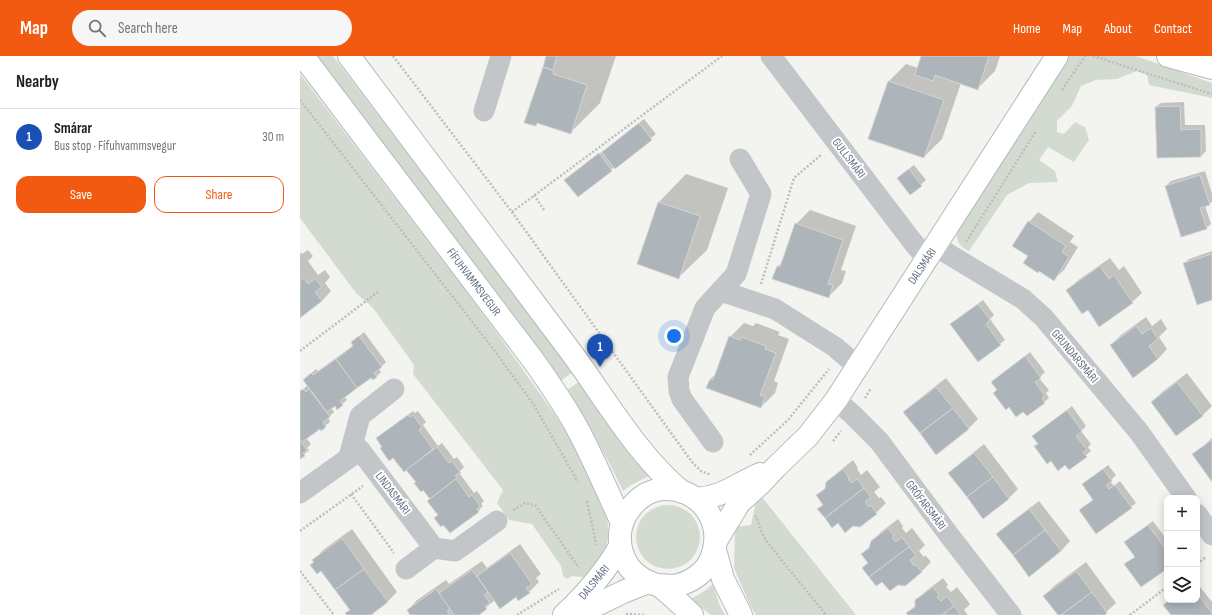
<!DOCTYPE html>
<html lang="en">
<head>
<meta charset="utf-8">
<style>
  :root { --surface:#fff; --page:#f6f6f6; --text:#202124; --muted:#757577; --line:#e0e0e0; --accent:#f25911 }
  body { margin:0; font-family:"Sofia Sans Condensed",sans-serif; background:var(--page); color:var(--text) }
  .controls { position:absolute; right:12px; bottom:12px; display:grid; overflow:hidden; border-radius:8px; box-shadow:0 2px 10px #0003 }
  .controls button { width:36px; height:36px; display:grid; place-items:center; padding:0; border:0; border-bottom:1px solid var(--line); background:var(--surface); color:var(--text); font:20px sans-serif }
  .you { position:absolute; left:374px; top:280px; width:14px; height:14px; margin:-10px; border:3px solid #fff; border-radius:50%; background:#1a73e8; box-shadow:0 0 0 6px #1a73e833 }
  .badge { display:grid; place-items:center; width:26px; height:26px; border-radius:50%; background:var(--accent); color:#fff; font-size:13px; font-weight:700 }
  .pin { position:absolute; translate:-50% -33px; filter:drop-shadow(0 1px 2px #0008) }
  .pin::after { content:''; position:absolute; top:21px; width:14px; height:12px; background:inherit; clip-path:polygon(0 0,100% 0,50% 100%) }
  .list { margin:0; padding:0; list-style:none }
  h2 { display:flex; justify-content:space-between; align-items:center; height:52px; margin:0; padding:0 16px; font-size:17px }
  h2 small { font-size:13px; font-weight:400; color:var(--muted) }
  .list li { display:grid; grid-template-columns:26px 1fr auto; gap:12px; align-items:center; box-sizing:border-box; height:56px; padding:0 16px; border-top:1px solid var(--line) }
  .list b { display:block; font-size:15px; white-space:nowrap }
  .list p { margin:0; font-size:13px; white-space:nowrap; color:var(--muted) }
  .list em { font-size:13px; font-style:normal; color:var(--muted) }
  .actions { display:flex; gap:8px; padding:12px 16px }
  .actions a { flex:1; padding:9px 0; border:1px solid var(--accent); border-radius:12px; text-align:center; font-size:14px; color:var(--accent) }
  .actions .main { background:var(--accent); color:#fff }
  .icon { flex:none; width:22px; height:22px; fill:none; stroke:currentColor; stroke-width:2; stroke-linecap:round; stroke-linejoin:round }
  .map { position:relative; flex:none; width:912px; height:559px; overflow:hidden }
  header { display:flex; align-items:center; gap:24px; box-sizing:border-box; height:56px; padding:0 20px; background:var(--accent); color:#fff }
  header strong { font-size:19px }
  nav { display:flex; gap:22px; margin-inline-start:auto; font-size:14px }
  .search { width:280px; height:36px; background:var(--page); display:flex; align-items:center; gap:10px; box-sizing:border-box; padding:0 14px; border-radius:22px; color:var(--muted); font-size:15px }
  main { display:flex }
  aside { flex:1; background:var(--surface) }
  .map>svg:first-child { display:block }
  .green { fill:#d3dbd0 }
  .shadow { fill:#0003 }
  .building { fill:#adb4ba; stroke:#d4d5d2 }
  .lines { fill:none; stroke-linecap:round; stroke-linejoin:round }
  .secondary-casing { stroke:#b4b9be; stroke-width:24 }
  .path { stroke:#bcbdc0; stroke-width:2.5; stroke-dasharray:2 2; stroke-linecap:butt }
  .street { stroke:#c2c6c9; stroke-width:21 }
  .secondary { stroke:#fff; stroke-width:22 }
  .labels { text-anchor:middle; stroke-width:4; stroke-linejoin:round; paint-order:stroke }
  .street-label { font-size:12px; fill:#607083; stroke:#fff }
</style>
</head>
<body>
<header>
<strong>Map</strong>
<div class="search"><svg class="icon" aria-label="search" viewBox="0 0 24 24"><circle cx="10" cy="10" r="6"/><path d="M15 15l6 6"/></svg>Search here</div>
<nav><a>Home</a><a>Map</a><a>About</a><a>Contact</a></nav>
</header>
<main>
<aside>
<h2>Nearby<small></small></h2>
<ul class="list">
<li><span class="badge" style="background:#1a4fb4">1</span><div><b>Smárar</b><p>Bus stop · Fífuhvammsvegur</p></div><em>30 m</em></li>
</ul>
<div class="actions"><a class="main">Save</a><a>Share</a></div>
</aside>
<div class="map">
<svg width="912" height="559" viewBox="0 0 912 559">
  <rect width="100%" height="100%" fill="#f3f4ef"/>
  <!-- green -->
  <g class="green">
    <path d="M14 0H33L273 316 259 326Z"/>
    <path d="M768 0H836L912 27V42L849 29 847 19 837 15 817 23 796 24 781 30 772 50 757 65V76L764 78 775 66 785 71 789 84 774 106 748 91 739 104 755 115 758 126 729 127 707 139 669 195C659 190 657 186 656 175L698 111Z"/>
    <path d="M0 18C78 121 159 222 233 328 256 360 279 392 295 429 299 436 303 444 305 451 312 483 308 496 288 522L272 520 267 523 263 520 261 510 232 468 209 464 197 447 203 434 113 318 114 309 73 252 56 237 0 162Z"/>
    <path d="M280 325 331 397 349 420 331 429 323 435C307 400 287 367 266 335Z"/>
    <path d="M458 436 556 559H456L450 549 434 512 435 471 451 469Z"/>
    <circle cx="368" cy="481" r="32"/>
    <path d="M413 528 419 548 425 559H411L391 543 406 534Z"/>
  </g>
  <!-- shadow -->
  <g class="shadow">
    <path d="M248 0H316L300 47 270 77 238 66 235 69 225 66Z"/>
    <path d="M622 0H700L695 15 678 32 661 27 642 83 624 101 588 26 606 8 618 12Z"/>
    <path d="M884 46 885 69H905L906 95 901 100 856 51 861 47Z"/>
    <path d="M344 63 356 78 278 140 266 124Z"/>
    <path d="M614 109 626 124 611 138 603 117Z"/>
    <path d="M905 115 912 138V146L905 150 911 168 906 172 866 130 871 125Z"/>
    <path d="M386 118 428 132 407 194 379 221 359 146Z"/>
    <path d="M510 154 556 170 541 214 546 215 542 227 528 241 478 210 484 205 496 168Z"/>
    <path d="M738 156 774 180 770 186 778 191 764 214 754 223 729 200V166Z"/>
    <path d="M8 194 13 200 8 205 18 219 25 214 30 221 25 227 31 235 22 245 0 261V196L2 198Z"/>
    <path d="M912 195V243L885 207 889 203Z"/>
    <path d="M810 202 819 214 824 210 842 237 832 246 768 234 777 225Z"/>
    <path d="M683 244 694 259 690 263 705 284 678 305 656 264Z"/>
    <path d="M846 261 852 270 861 263 867 273 859 281 867 293 858 303 833 320 811 289 821 279Z"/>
    <path d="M444 267 453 270 456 267 480 276 478 279 489 283 474 325 478 327 475 337 461 351 410 323 417 317 430 281Z"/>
    <path d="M64 276 86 306 79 313 81 316 77 320 73 323 72 320 44 340 47 344 37 352 35 349 31 352 34 356 28 362 30 366 21 373 20 372 6 382 11 388 7 392 9 394 0 402V336L8 329 4 324 16 313 18 315 54 289 57 282Z"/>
    <path d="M730 296 745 316 739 322 749 334 746 337 749 342 727 359 724 354 709 350 694 337 698 333 692 326Z"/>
    <path d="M887 317 912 350 902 360 852 346 862 336Z"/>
    <path d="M646 322 678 363 668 373 605 356 614 347Z"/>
    <path d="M772 350 786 370 781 375 791 388 788 391 791 395 769 413 765 408 739 387 734 380Z"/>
    <path d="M113 355 115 357 118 355 126 366 123 369 138 390 142 387 154 403 157 401 164 411 160 415 161 417 160 418 174 437 177 435 184 445 181 448 183 450 178 455 150 476 124 433 106 412 83 391 82 378Z"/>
    <path d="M912 382V424L893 399Z"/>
    <path d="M684 388 718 433 709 442 684 461 650 417 659 408Z"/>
    <path d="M553 404 558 412 557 413 561 419 567 414 580 431 574 436 579 442 581 441 586 447 576 457 524 448 518 439 526 431 527 427 537 417Z"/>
    <path d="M808 409 816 419 810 425 814 430 820 425 836 447 831 451 780 454 794 444 783 429Z"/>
    <path d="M739 445 770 485 761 495 729 519 698 479 707 469Z"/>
    <path d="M598 463 603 470 602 472 606 477 612 472 625 489 619 495 624 501 625 499 631 506 621 516 569 507 562 498 571 490V486L581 476Z"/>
    <path d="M853 465 867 484V511L826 508 836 500 830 482Z"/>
    <path d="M52 473 97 536 88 545 69 559H48L51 553 14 504 23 494Z"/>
    <path d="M220 488 241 518 236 522 239 526 229 536 218 543 216 540 195 544 177 559H111L108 554 117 544 146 524 149 528 182 505 187 512Z"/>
    <path d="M786 506 816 547 803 559H759L744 540 754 530Z"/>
    <path d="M643 522 648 529 646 531 651 536 657 531 670 548 664 554 668 559H609L607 557 616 549V545L626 535Z"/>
    <path d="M897 527 912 546V559H873L865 549 870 544H897Z"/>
  </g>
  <!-- building -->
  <g class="building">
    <path d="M246 0H257L253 14 243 11Z"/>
    <path d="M621 0H689L678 34 635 19 633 25 615 19Z"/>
    <path d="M243 11 254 15 253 18 287 29 271 78 237 67 236 70 224 67Z"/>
    <path d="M588 25 644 44 624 102 568 83Z"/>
    <path d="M880 50 881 74 901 73V101L857 102 855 51Z"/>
    <path d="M339 67 352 84 315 113 302 96Z"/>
    <path d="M299 97 312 115 278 141 264 124Z"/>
    <path d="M609 113 622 130 610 139 597 122Z"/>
    <path d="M900 119 910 149 900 152 907 173 881 181 865 130Z"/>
    <path d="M358 146 400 160 379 223 337 208Z"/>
    <path d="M728 165 766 190 762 196 769 201 754 225 739 215 738 217 723 207 728 200 712 190Z"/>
    <path d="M495 167 543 184 528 228 533 229 529 242 472 223 477 210 480 211Z"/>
    <path d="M912 198V244L897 249 883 207Z"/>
    <path d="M800 210 809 223 814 219 833 247 799 271 788 254 782 258 766 234Z"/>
    <path d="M4 222 8 228 15 223 22 231 15 236 22 245 0 262V225Z"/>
    <path d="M678 248 690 264 686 268 701 289 678 306 650 268Z"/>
    <path d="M836 270 842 278 851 272 858 283 849 290 858 303 833 322 810 289Z"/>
    <path d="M59 280 82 311 74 317 77 321 73 324 71 322 57 332 36 303 53 290 51 286Z"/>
    <path d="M429 280 440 284 441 281 466 290 465 293 476 297 460 339 465 341 461 352 406 332 410 323 413 324Z"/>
    <path d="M725 300 741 322 735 326 745 340 742 342 745 347 727 360 723 356 716 361 709 351 706 354 693 337 697 334 691 326Z"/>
    <path d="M36 303 57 332 40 345 43 349 37 354 35 350 27 356 3 324 11 317 13 319Z"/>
    <path d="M877 326 903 360 876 380 851 346Z"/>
    <path d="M636 331 653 352 620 377 603 356Z"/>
    <path d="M3 333 6 336 9 333 30 361 23 366 26 371 21 375 20 373 2 386 0 384V335Z"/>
    <path d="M653 352 669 373 636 399 620 377Z"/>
    <path d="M767 354 782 375 776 380 787 394 783 396 787 401 769 414 765 409 758 415 751 405 747 408 734 390 738 388 732 380Z"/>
    <path d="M108 359 110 361 113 359 122 371 119 374 133 393 104 416 93 402 89 405 80 392 82 391 76 382Z"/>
    <path d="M0 384 7 394 3 397 5 400 0 403Z"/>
    <path d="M912 384V426L892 398Z"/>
    <path d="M137 391 149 407 152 405 160 416 155 420 157 422 130 443 123 434 121 436 114 427 116 426 106 414Z"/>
    <path d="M674 397 693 421 667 441 648 417Z"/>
    <path d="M543 413 549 422 548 423 551 427 557 423 564 432 525 462 517 453 523 449 516 439 525 433 526 426Z"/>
    <path d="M803 413 812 425 806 429 809 433 815 429 832 452 796 478 779 454 793 444 782 428Z"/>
    <path d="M693 421 709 443 683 463 667 441Z"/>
    <path d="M156 423 169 441 172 439 180 450 177 453 179 456 150 477 143 469 141 471 134 462 138 459 127 445Z"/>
    <path d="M564 432 571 441 565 446 569 451 571 449 577 458 560 471 553 470 545 477 538 467 532 472 525 462Z"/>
    <path d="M729 453 745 474 713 499 696 478Z"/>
    <path d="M848 469 867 495V513L841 531 824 508 835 501 824 486Z"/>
    <path d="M588 472 594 480 592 482 596 486 602 481 609 491 569 521 562 512 568 507 561 498 569 492 571 485Z"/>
    <path d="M745 474 761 495 729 521 713 499Z"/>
    <path d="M42 482 64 513 35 534 21 515 17 518 10 509 14 506 12 504Z"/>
    <path d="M609 491 616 500 610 504 614 510 615 508 622 516 605 530 598 529 590 535 582 526 576 530 569 521Z"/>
    <path d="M210 497 232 528 226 532 230 537 218 545 216 541 200 553 177 520Z"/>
    <path d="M64 513 88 546 71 559H47L45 557 50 554 35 534Z"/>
    <path d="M172 514 188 536 184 539 190 547 185 550 187 553 179 559H154L139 537Z"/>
    <path d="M776 515 792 536 761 559H758L743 540Z"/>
    <path d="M633 531 639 539 637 541 641 545 647 540 654 550 642 559H608L606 557 615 551V544Z"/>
    <path d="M136 533 150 553 147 555 150 559H110L107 554Z"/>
    <path d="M792 536 807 557 805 559H761Z"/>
    <path d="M897 537 912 557V559H871L863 549 870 544H897Z"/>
    <path d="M654 550 661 559H642Z"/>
  </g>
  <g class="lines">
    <!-- secondary casing -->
    <g class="secondary-casing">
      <g id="secondary">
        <path d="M3 0 233 304C248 325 263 347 276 370 293 401 307 435 322 467"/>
        <path d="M49 0C123 99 197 198 271 296 305 342 338 400 382 436"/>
        <path d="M868 0 912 12"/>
        <path d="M397 443C423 441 437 428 460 418"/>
        <path d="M416 485 439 447 460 428 476 411 508 380 536 344 757 0"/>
        <path d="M415 494 423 523 441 559"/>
        <path d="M358 529C363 529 369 530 373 530 388 528 404 518 410 505 435 450 367 408 332 450 327 456 323 463 321 471 318 485 321 499 329 511 334 517 341 523 349 526 352 528 356 528 360 530 371 539 382 549 392 559"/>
        <path d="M264 559C286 538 305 517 320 490"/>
        <path d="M276 559 323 536 348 526"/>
      </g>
    </g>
    <!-- path -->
    <g class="path">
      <path d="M93 0 212 156 392 406 401 415 411 419"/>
      <path d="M793 0 912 38"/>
      <path d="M762 34 785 0"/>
      <path d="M0 44 191 290 234 349 278 426"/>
      <path d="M234 139 244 154"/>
      <path d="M212 156 422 0"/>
      <path d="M666 186 736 75"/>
      <path d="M461 228 494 122 521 99"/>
      <path d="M0 295 78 236"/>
      <path d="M565 342 571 332"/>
      <path d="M533 385 541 375"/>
      <path d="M450 399 488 364 529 313"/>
      <path d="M51 438 94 497"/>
      <path d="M287 445 296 487 295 489"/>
      <path d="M213 454 225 447 235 449 279 512"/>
      <path d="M455 460 457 461 460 473 467 486 526 559"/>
      <path d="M0 475 63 430"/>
      <path d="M897 508 906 501"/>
      <path d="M0 515 34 559"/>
      <path d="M326 558 344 559"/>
      <path d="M217 559 259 533"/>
      <path d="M830 559 867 531"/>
    </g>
    <!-- street -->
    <g class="street">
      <path d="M471 0 612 185 627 203"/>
      <path d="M184 55 201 0"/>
      <path d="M635 190 723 243 744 262 839 376 886 442"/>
      <path d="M421 235 475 253 535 291 557 310"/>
      <path d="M536 344 553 359 579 385 649 479 711 559"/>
      <path d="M413 386 382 343 379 335 378 321 405 252 436 218 461 138 440 103"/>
      <path d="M49 401 60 360 94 333"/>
      <path d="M0 437 60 394 134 492 155 495 197 465"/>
      <path d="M897 458 912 479"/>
      <path d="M106 513 134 492"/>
    </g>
    <!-- secondary -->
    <use href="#secondary" class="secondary"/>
  </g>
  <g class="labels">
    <!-- street labels -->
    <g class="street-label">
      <text transform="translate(549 102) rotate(53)" y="4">GULLSMÁRI</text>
      <text transform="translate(622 210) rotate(-56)" y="4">DALSMÁRI</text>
      <text transform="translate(174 226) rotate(53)" y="4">FÍFUHVAMMSVEGUR</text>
      <text transform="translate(775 300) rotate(50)" y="4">GRUNDARSMÁRI</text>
      <text transform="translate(93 437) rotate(53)" y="4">LINDASMÁRI</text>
      <text transform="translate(626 449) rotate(53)" y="4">GRÓFARSMÁRI</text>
      <text transform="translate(294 526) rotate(-50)" y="4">DALSMÁRI</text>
    </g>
  </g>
</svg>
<div class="controls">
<button>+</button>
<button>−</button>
<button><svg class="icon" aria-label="layers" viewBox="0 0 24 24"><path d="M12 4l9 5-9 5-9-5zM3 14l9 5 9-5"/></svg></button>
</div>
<div class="you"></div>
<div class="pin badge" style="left:300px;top:311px;background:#1a4fb4">1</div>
</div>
</main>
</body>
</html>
